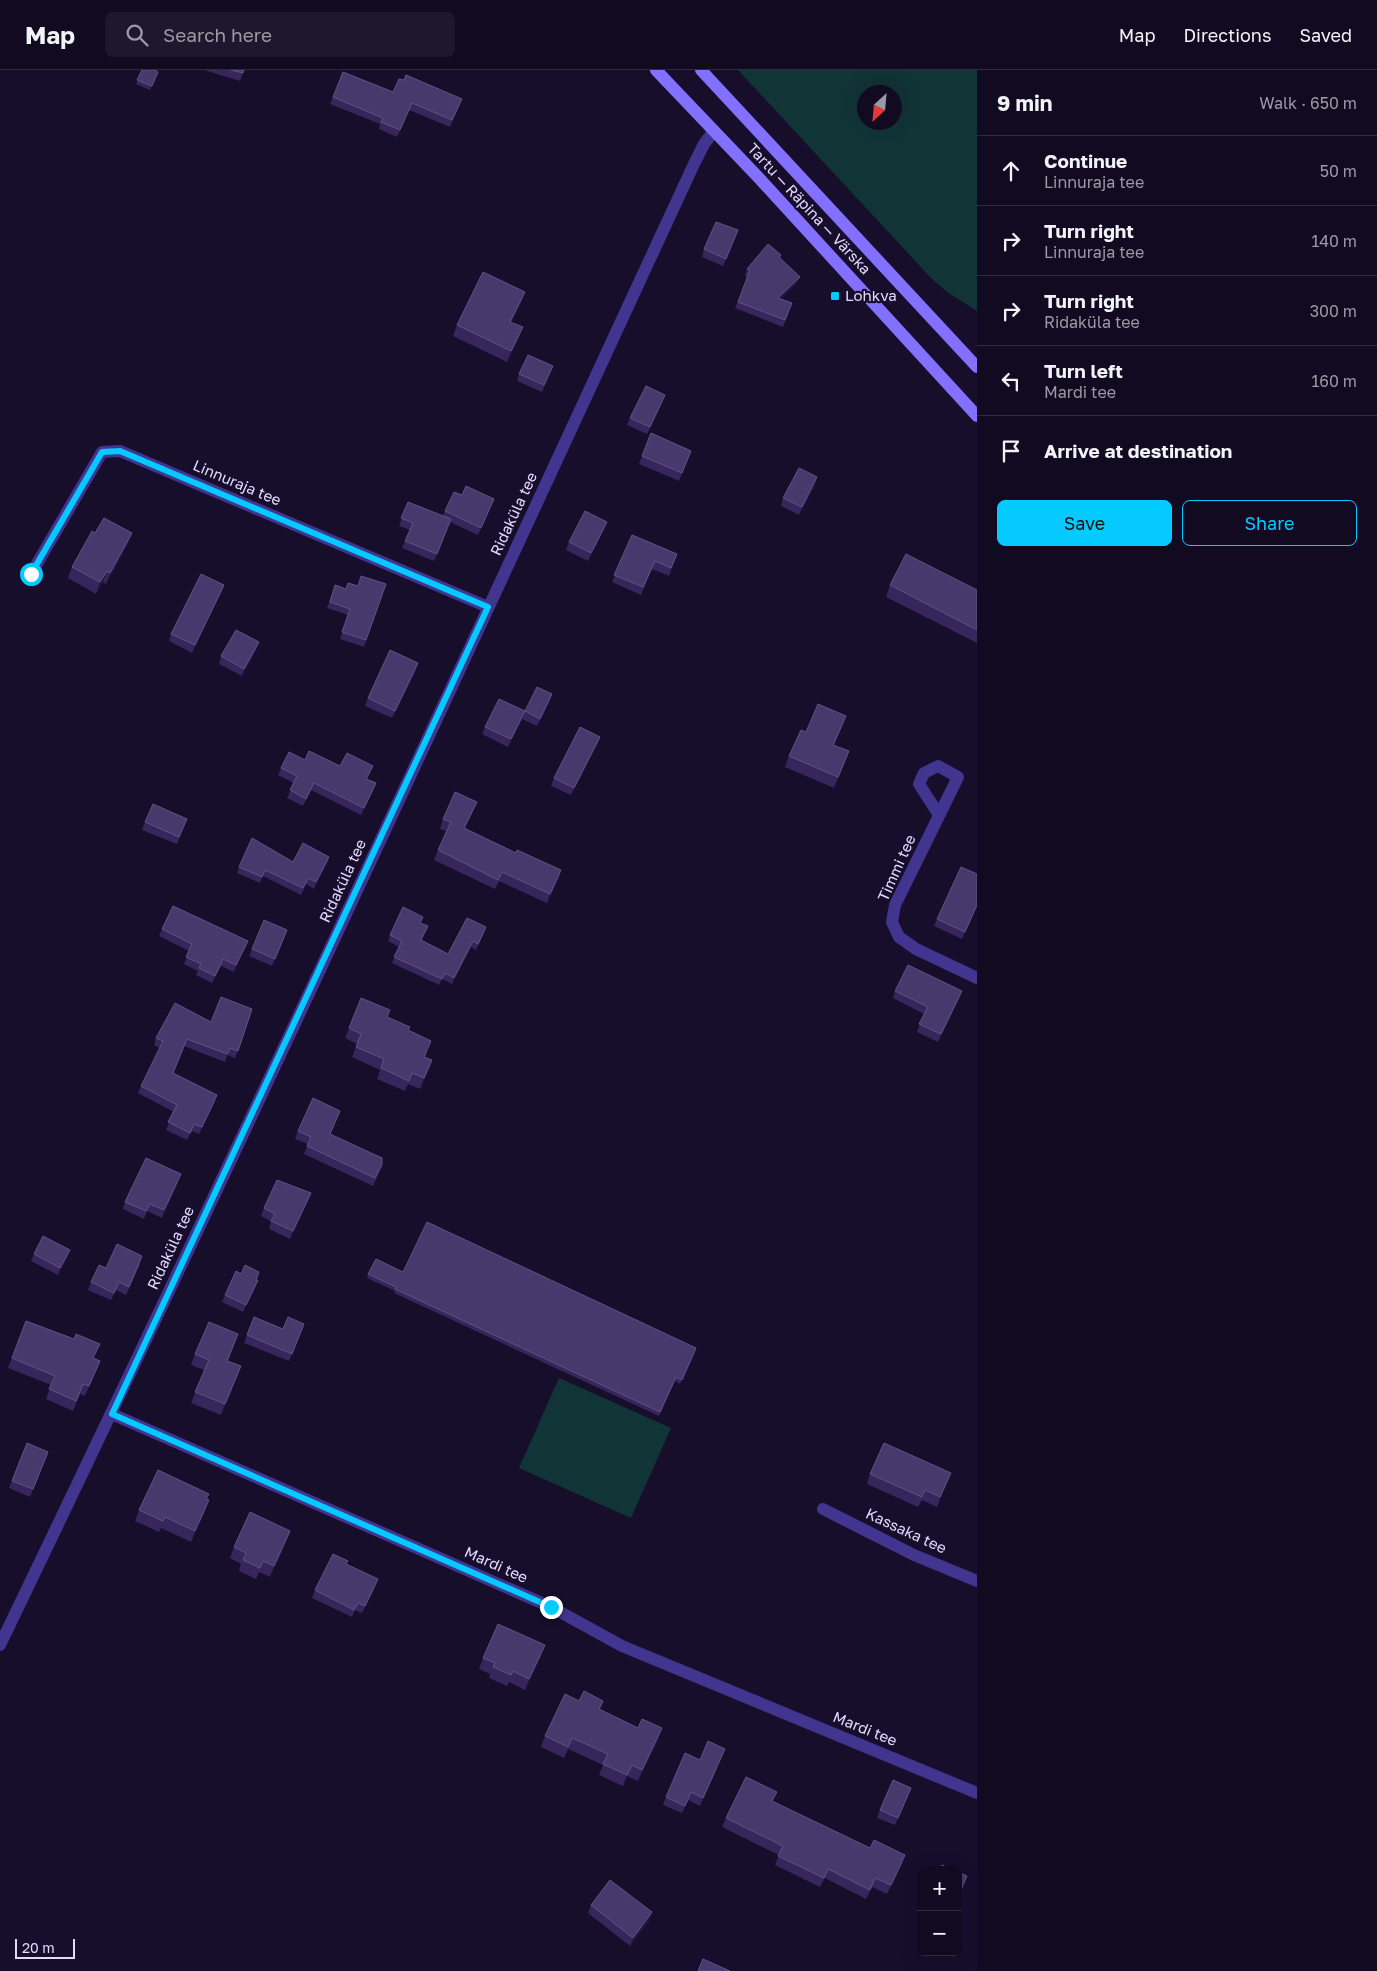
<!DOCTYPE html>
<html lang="en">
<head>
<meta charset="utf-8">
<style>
  :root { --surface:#110a21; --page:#1e182e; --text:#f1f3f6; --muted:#9c9aa5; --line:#302b3f; --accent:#05caff }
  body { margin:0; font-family:"Golos Text",sans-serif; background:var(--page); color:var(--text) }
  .controls { position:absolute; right:15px; bottom:15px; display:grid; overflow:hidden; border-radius:8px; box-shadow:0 5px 20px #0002 }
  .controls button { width:45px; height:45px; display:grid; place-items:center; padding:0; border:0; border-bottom:1px solid var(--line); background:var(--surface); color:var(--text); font:25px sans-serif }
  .compass { position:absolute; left:857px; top:15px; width:45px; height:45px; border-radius:50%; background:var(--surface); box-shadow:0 5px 20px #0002; rotate:206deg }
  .scale { position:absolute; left:15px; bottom:12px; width:60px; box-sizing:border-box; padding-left:5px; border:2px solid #e2d9ff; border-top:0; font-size:14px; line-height:18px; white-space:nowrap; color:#e2d9ff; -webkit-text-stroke:4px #170e2c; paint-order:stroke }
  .stop { position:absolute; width:15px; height:15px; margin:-11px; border:4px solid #05caff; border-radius:50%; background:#fff }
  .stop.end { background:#05caff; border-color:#fff; box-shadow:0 1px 5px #0008 }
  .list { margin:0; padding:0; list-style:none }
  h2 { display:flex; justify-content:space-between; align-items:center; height:65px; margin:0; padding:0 20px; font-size:21px }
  h2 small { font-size:16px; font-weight:400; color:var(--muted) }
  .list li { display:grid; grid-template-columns:32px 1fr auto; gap:15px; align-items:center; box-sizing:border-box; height:70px; padding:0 20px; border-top:1px solid var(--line) }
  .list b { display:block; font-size:19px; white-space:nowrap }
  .list p { margin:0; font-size:16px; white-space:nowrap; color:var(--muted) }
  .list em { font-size:16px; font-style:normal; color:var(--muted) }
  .actions { display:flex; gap:10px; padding:15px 20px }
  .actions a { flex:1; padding:11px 0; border:1px solid var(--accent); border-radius:8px; text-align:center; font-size:18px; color:var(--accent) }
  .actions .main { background:var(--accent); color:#111 }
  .icon { flex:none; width:28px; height:28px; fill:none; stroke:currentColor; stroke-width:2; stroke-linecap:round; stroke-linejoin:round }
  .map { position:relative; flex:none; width:977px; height:1901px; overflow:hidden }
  header { display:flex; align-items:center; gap:30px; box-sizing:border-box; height:70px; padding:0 25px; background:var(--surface); border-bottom:1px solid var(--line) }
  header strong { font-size:24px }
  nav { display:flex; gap:28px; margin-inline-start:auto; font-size:18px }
  .search { width:350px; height:45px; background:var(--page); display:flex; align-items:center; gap:12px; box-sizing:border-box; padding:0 18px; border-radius:8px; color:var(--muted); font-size:19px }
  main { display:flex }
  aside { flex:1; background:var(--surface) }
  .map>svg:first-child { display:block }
  .green { fill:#113437; fill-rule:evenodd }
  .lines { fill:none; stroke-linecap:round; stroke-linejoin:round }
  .street { stroke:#42358f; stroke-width:12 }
  .secondary { stroke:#8470ff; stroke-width:12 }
  .wall { fill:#36265b }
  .shaded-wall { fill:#221441 }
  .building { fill:#48396d; stroke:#605284 }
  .route { stroke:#05caff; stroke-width:6 }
  .poi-dot { fill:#05caff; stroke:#170e2c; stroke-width:2 }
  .labels { text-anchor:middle; stroke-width:4.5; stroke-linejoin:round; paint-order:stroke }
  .street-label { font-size:15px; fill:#e2d9ff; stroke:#170e2c }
  .poi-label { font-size:15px; fill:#e2d9ff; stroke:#170e2c; text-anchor:start }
</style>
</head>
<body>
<header>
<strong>Map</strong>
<div class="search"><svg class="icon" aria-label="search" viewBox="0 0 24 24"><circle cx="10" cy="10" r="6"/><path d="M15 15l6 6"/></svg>Search here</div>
<nav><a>Map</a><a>Directions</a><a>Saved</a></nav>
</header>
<main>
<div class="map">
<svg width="977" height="1901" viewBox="0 0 977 1901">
  <rect width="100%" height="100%" fill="#170e2c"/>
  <!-- green -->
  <g class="green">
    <path d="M738 0H977V241L947 222 931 208ZM864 22H894V52H864Z"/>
    <path d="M559 1308 671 1358 631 1448 519 1398Z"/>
  </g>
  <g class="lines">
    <!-- street -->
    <g class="street">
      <path d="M31 504 102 382 120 381 488 537"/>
      <path d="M939 745 919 714 924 703 938 696 958 707 934 756 895 835 892 852 899 867 916 879 977 908"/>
      <path d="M112 1344 551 1537 622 1576 977 1723"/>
      <path d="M823 1439 914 1485 977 1511"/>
      <path d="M0 1575C237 1084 465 588 694 94L704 74 714 61"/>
    </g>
    <!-- secondary -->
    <g class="secondary">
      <path d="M656 0 758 107 977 346"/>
      <path d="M701 0 977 297"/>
    </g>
  </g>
  <!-- wall -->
  <g class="wall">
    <path d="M142 0 158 2 150 20 136 14Z"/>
    <path d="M204 0H244L240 11Z"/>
    <path d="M343 2 393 22 459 36 450 57 409 40 397 67 379 59 380 54 330 34Z"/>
    <path d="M738 160 723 196 702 187 704 179Z"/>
    <path d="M781 185 780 188 797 213 781 229 792 233 783 257 735 238 748 207 745 206 747 199Z"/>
    <path d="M521 233 511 252 519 268 507 292 453 266 457 255Z"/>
    <path d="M553 296 542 322 517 311 519 304Z"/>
    <path d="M662 332 647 364 627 355 630 348Z"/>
    <path d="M651 363 688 388 679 411 639 394Z"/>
    <path d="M815 415 799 445 781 436 783 428Z"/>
    <path d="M462 425 494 429 478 465 450 452 434 491 402 478 410 460 399 456 408 432 443 446 445 441Z"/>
    <path d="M607 452 604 460 588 491 566 480 569 472Z"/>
    <path d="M95 463 128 474 106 514 103 512 96 524 68 508 72 497Z"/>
    <path d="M632 465 677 484 669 506 652 499 641 525 612 512Z"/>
    <path d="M386 514 364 577 340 569 348 545 327 538 335 515 346 519 357 516Z"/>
    <path d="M224 515 221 523 192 583 169 571 171 564Z"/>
    <path d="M890 515 977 520V573L886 527Z"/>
    <path d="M259 572 256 580 242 606 219 594 221 586Z"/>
    <path d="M416 601 392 648 365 636 368 628Z"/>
    <path d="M549 632 537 656 522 649 508 677 482 664 485 657Z"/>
    <path d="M842 657 834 675 845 693 834 718 785 697 789 686 806 662Z"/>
    <path d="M600 667 597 674 571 725 551 716 554 708Z"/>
    <path d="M305 690 340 696H373L367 709 376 713 373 721 361 745 311 720 303 736 287 728 294 713 278 705 281 698Z"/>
    <path d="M477 732 465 759 516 783 561 800 558 810 547 833 499 811 495 819 434 790 446 761 440 759 443 749Z"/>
    <path d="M145 752 184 756 177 774 142 760Z"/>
    <path d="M329 787 327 793 314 819 306 814 301 825 263 806 260 813 237 803 239 797 293 792Z"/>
    <path d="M977 836 962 869 934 856 937 849Z"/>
    <path d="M421 853 425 862 421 870 448 884 484 863 476 880 471 877 452 914 442 909 439 915 392 893 399 877 388 871 390 865Z"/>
    <path d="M162 859 248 871 234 902 221 896 212 913 196 905 198 901 184 894 189 881 159 866Z"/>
    <path d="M287 860 272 896 249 886 252 879Z"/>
    <path d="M895 921 959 928 938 972 917 962 924 944 893 928Z"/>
    <path d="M252 939 235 988 227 985 225 992 184 976 173 1004 215 1032 199 1064 192 1061 187 1070 166 1060 174 1042 138 1023 141 1016 160 978 154 975 156 968 211 952Z"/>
    <path d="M387 947 408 961 427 982 425 987 428 1001 420 1019 408 1014 405 1021 377 1009 380 1000 352 987 357 974 345 968 349 958Z"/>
    <path d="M340 1041 330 1064 382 1095 373 1116 304 1084 308 1074 295 1069 298 1061Z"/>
    <path d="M178 1112 162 1148 147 1141 144 1149 123 1139 125 1132Z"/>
    <path d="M311 1123 290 1169 269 1159 271 1151 261 1146 264 1138Z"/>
    <path d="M34 1184 67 1188 58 1205 31 1191Z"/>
    <path d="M140 1194 126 1225 116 1220 111 1230 88 1220 91 1212 106 1198Z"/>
    <path d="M403 1202 695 1282 680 1314 675 1311 659 1346 394 1223 395 1221 367 1208 368 1204Z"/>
    <path d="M256 1210 255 1218 243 1242 222 1232 225 1225Z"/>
    <path d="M254 1247 283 1259 304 1254 289 1291 244 1273Z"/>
    <path d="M26 1251 100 1291 85 1326 80 1324 73 1341 46 1329 51 1315 8 1298Z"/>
    <path d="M238 1264 228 1291 241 1296 221 1345 191 1333 204 1300 191 1295 195 1284Z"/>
    <path d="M27 1373 48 1382 30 1427 9 1418Z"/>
    <path d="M870 1404 947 1413 937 1437 922 1430 918 1437 867 1414Z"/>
    <path d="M207 1429 205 1441 191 1472 161 1458 159 1462 135 1451 139 1440Z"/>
    <path d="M290 1461 286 1472 270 1507 259 1502 256 1509 239 1501 241 1494 230 1488 234 1477Z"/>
    <path d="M347 1494 375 1517 362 1543 355 1540 352 1547 312 1528 315 1520Z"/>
    <path d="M545 1575 541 1586 525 1620 509 1612 507 1616 489 1608 490 1604 479 1599 483 1588Z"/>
    <path d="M579 1631H603L600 1639 658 1670 638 1711 627 1706 623 1716 599 1705 603 1695 568 1679 564 1688 541 1677 545 1666Z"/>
    <path d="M725 1679 700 1736 688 1730 682 1743 663 1735 666 1727 700 1690Z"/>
    <path d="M908 1725 895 1755 877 1748 880 1740Z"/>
    <path d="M773 1732 902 1794 887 1824 872 1817 866 1829 825 1808 820 1817 775 1795 779 1785 722 1757 726 1748Z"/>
    <path d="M591 1835 650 1850 630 1876 588 1843Z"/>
  </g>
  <!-- shaded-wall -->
  <g class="shaded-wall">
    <path d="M800 207 797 213 776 235 778 228Z"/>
    <path d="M525 222 521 233 506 263 510 252Z"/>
    <path d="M523 257 519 268 507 292 511 281Z"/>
    <path d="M817 407 815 415 799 445 802 437Z"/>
    <path d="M607 452 604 460 588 491 591 483Z"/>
    <path d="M132 463 128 474 106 514 110 503Z"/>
    <path d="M107 501 103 512 96 524 100 512Z"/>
    <path d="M224 515 221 523 192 583 195 575Z"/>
    <path d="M259 572 256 580 242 606 244 599Z"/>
    <path d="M418 593 416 601 392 648 395 641Z"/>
    <path d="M552 624 549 632 537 656 540 649Z"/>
    <path d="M525 641 522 649 508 677 511 669Z"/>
    <path d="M600 667 597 674 571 725 574 718Z"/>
    <path d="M849 681 845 693 834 718 838 707Z"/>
    <path d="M376 713 373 721 361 745 364 738Z"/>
    <path d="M477 732 461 768 464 758Z"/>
    <path d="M329 787 327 793 314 819 316 812Z"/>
    <path d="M561 800 558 810 547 833 550 824Z"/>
    <path d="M248 871 245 878 234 902 236 895Z"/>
    <path d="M473 871 471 877 452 914 454 908Z"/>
    <path d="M962 921 959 928 938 972 941 964Z"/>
    <path d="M432 990 428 1001 420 1019 424 1008Z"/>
    <path d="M217 1025 215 1032 199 1064 202 1057Z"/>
    <path d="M181 1104 178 1112 162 1148 164 1140Z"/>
    <path d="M311 1123 308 1131 290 1169 293 1161Z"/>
    <path d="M70 1180 67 1188 58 1205 60 1198Z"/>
    <path d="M258 1210 255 1218 243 1242 246 1235Z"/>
    <path d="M100 1291 96 1301 85 1326 89 1316Z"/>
    <path d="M241 1296 237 1308 221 1345 225 1334Z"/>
    <path d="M951 1403 947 1413 937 1437 940 1427Z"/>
    <path d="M209 1430 205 1441 191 1472 195 1461Z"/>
    <path d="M290 1461 286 1472 270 1507 274 1496Z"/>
    <path d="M378 1509 375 1517 362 1543 365 1536Z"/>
    <path d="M545 1575 541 1586 525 1620 529 1609Z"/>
    <path d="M662 1658 658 1670 638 1711 642 1700Z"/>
    <path d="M725 1679 722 1686 700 1736 703 1728Z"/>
    <path d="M905 1785 902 1794 887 1824 891 1815Z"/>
    <path d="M652 1842 650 1850 630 1876 633 1868Z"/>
  </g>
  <!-- building -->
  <g class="building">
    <path d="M142 0H155L158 2 152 16 137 10Z"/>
    <path d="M231 0H244L243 3Z"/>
    <path d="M343 2 393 22 399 9 404 10 406 5 462 29 452 50 412 33 400 60 381 52 383 48 333 27Z"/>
    <path d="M716 152 738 160 726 189 704 179Z"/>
    <path d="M768 174 781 185 779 187 800 207 778 228 792 233 785 250 738 232 750 200 747 199Z"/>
    <path d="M483 202 525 222 510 252 523 257 511 281 457 255Z"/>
    <path d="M528 285 553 296 544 315 519 304Z"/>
    <path d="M646 316 665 325 650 357 630 348Z"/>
    <path d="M651 363 691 381 682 403 642 386Z"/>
    <path d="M799 398 817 407 802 437 783 428Z"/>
    <path d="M466 416 494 429 481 458 445 441 454 422 462 425Z"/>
    <path d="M408 432 451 449 437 484 405 471 413 453 401 448Z"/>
    <path d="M585 441 607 452 591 483 569 472Z"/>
    <path d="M104 448 132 463 110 503 107 501 100 512 72 497 92 461 95 463Z"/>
    <path d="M632 465 677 484 671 498 655 491 643 517 614 505Z"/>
    <path d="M906 484 977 520V560L890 515Z"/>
    <path d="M201 504 224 515 195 575 171 564Z"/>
    <path d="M361 506 386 514 366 570 342 562 350 539 330 532 335 515 346 519 348 513 358 516Z"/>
    <path d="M236 560 259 572 244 599 221 586Z"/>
    <path d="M390 580 418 593 395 641 368 628Z"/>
    <path d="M537 617 552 624 540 649 525 641Z"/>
    <path d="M499 629 525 641 511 669 485 657Z"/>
    <path d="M818 634 846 646 833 675 849 681 838 707 789 686 801 660 806 662Z"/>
    <path d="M580 657 600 667 574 718 554 708Z"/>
    <path d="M309 681 340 696 347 683 373 696 366 709 376 713 364 738 314 713 306 729 290 720 297 706 281 698 289 682 305 690Z"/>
    <path d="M455 722 477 732 464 758 516 783 517 780 561 800 550 824 502 802 498 810 438 780 451 752 443 749Z"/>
    <path d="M153 734 187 749 179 767 145 752Z"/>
    <path d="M252 768 293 792 303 773 329 787 316 812 308 808 303 818 265 800 262 807 239 797Z"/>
    <path d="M961 797 977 804V835L965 862 937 849Z"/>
    <path d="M173 836 248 871 236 895 223 889 215 906 199 898 201 894 186 887 192 874 162 859Z"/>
    <path d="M403 837 423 847 420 853 428 856 421 870 448 884 467 848 486 857 478 874 473 871 454 908 445 903 442 909 394 887 402 871 390 865Z"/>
    <path d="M264 850 287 860 275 889 252 879Z"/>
    <path d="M908 895 962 921 941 964 919 954 928 937 895 921Z"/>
    <path d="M221 927 252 939 238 981 230 978 227 984 187 969 173 1003 217 1025 202 1057 194 1054 190 1063 168 1052 177 1035 141 1016 163 971 156 968 175 933 211 952Z"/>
    <path d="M361 928 390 940 387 947 410 957 408 960 431 971 424 987 432 990 424 1008 412 1003 409 1011 381 998 384 989 356 977 361 964 349 958Z"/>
    <path d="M313 1028 340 1041 330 1064 382 1088V1095L375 1108 307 1076 311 1067 298 1061Z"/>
    <path d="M146 1088 181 1104 164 1140 150 1134 146 1141 125 1132Z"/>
    <path d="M277 1110 311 1123 293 1161 271 1151 275 1144 264 1138Z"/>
    <path d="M427 1152 696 1278 682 1310 676 1307 660 1342 395 1219 396 1217 368 1204 376 1189 403 1202Z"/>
    <path d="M43 1166 70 1180 60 1198 34 1184Z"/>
    <path d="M117 1174 142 1186 129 1217 119 1212 114 1223 91 1212 99 1195 106 1198Z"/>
    <path d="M245 1195 259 1202 256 1210H258L246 1235 225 1225 236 1201 241 1204Z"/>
    <path d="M254 1247 283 1259 288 1247 304 1254 292 1284 247 1265Z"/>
    <path d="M26 1251 74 1269 76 1264 100 1274 93 1288 100 1291 89 1316 83 1314 76 1331 49 1319 55 1306 12 1288Z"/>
    <path d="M209 1252 238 1264 227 1291 241 1296 225 1334 195 1322 209 1290 195 1284Z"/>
    <path d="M27 1373 48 1382 33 1419 12 1411Z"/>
    <path d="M884 1373 951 1403 940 1427 925 1420 922 1427 870 1404Z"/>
    <path d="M158 1400 209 1424 206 1429 209 1430 195 1461 165 1447 163 1451 139 1440Z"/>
    <path d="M250 1442 290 1461 274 1496 263 1491 260 1498 243 1490 246 1483 234 1477Z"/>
    <path d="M333 1484 348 1491 346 1494 378 1509 365 1536 358 1533 354 1540 315 1520Z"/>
    <path d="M498 1554 545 1575 529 1609 513 1601 511 1605 493 1597 495 1593 483 1588Z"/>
    <path d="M584 1621 603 1631 599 1639 638 1658 642 1649 662 1658 642 1700 632 1695 627 1705 603 1694 608 1684 572 1668 568 1677 545 1666 565 1624 579 1631Z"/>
    <path d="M708 1671 725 1679 703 1728 691 1722 685 1736 666 1727 685 1683 700 1690Z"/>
    <path d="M746 1707 777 1722 772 1731 870 1778 874 1770 905 1785 891 1815 875 1808 870 1820 828 1799 824 1808 778 1786 783 1776 726 1748Z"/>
    <path d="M893 1710 911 1718 898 1748 880 1740Z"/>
    <path d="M942 1795 953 1800H940Z"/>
    <path d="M958 1802 967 1806 958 1827Z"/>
    <path d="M610 1810 652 1842 633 1868 591 1835Z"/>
    <path d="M703 1889 730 1901H698Z"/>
  </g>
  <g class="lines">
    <!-- route -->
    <path class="route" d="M31 504 102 382 120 381 488 537 112 1344 551 1537"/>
  </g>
  <!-- markers -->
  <rect class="poi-dot" x="830" y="221" width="10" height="10" rx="2.5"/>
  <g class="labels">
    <!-- street labels -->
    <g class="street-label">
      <text transform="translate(809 139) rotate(47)" y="5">Tartu — Räpina — Värska</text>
      <text transform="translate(237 413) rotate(23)" y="5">Linnuraja tee</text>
      <text transform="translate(514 444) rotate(-65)" y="5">Ridaküla tee</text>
      <text transform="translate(897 798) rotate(-66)" y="5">Timmi tee</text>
      <text transform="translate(343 811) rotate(-65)" y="5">Ridaküla tee</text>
      <text transform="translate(171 1178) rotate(-65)" y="5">Ridaküla tee</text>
      <text transform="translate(906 1461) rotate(25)" y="5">Kassaka tee</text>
      <text transform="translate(496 1495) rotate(24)" y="5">Mardi tee</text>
      <text transform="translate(865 1659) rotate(22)" y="5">Mardi tee</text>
    </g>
    <!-- poi labels -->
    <g class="poi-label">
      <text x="845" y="231">Lohkva</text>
    </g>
  </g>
</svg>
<div class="controls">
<button>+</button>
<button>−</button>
</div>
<svg class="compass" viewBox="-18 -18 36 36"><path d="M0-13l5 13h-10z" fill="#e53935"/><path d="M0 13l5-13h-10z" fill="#9c9aa5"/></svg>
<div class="scale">20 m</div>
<div class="stop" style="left:31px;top:504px"></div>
<div class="stop end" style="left:551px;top:1537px"></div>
</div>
<aside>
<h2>9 min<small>Walk · 650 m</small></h2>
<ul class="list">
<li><svg class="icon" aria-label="ahead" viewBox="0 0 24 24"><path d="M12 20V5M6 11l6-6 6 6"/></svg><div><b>Continue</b><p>Linnuraja tee</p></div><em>50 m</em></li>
<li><svg class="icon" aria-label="right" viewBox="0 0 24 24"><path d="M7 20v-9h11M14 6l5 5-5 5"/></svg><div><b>Turn right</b><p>Linnuraja tee</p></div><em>140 m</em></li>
<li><svg class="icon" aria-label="right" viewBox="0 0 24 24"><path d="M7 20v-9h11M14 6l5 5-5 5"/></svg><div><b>Turn right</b><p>Ridaküla tee</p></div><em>300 m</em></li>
<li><svg class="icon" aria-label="left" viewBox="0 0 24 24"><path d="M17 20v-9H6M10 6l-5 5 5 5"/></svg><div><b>Turn left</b><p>Mardi tee</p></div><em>160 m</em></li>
<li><svg class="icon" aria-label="arrive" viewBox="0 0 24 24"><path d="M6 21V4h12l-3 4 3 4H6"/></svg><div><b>Arrive at destination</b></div></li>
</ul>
<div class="actions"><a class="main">Save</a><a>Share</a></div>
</aside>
</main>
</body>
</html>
